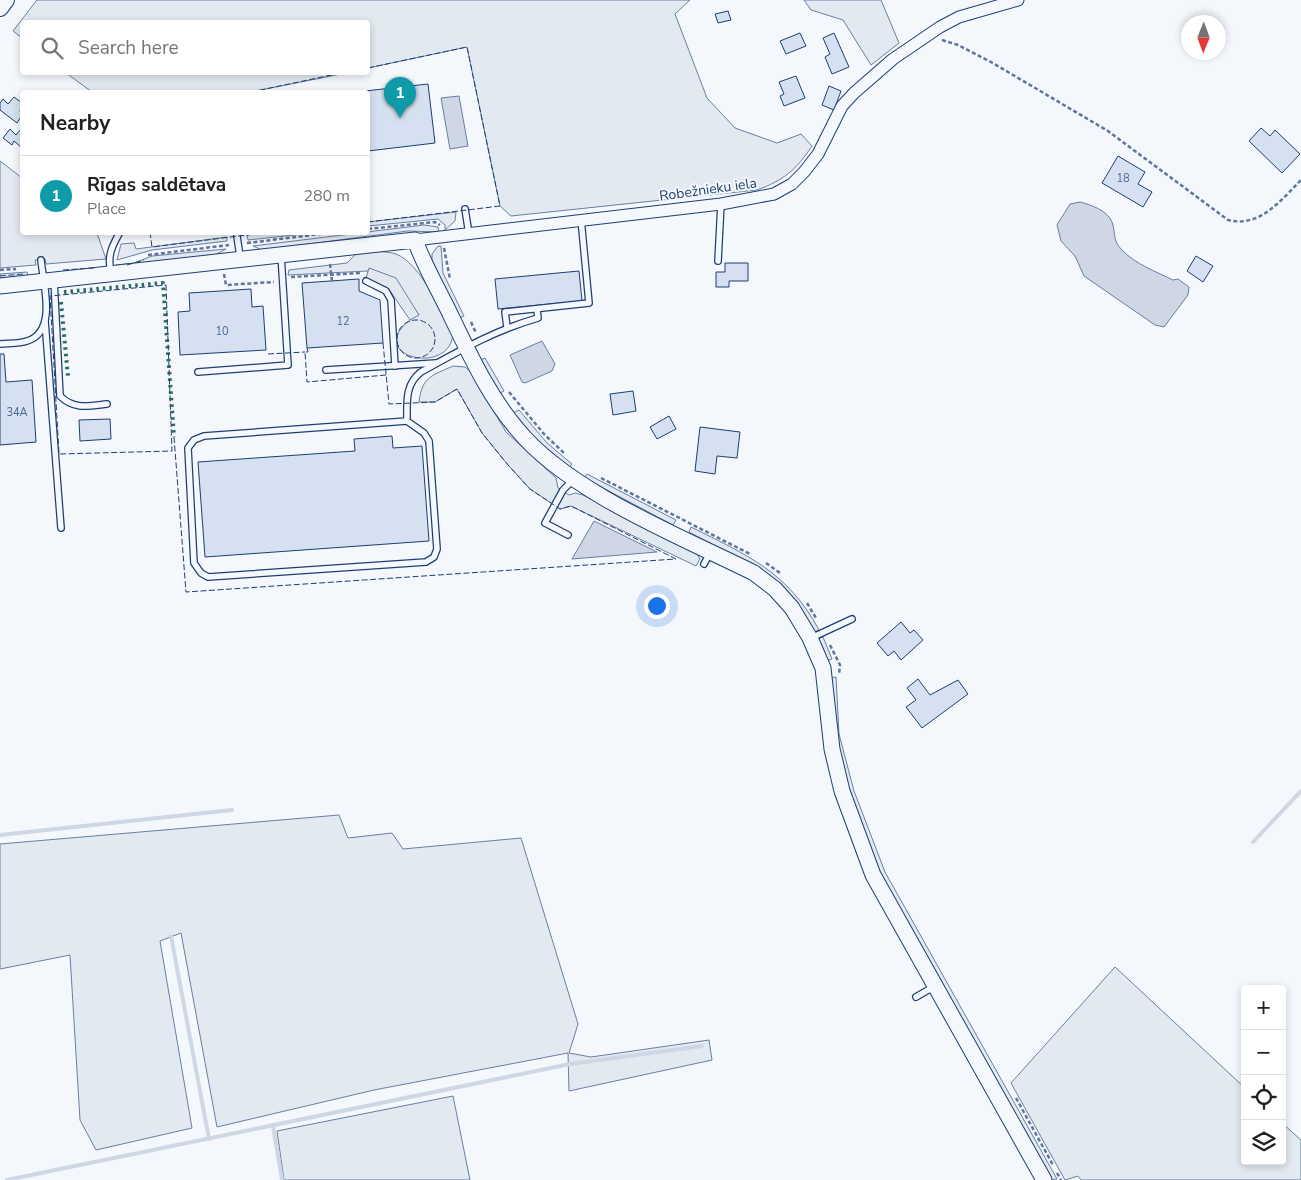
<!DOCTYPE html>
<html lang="en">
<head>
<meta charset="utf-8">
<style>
  :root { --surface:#fff; --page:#f2f2f2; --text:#202124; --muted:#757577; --line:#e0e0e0; --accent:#c62828 }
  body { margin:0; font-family:"Nunito Sans",sans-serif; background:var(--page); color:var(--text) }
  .controls { position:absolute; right:15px; bottom:15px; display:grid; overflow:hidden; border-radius:5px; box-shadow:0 2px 8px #0003 }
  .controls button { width:45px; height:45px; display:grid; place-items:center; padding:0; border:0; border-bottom:1px solid var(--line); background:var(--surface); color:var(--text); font:25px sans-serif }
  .compass { position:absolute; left:1181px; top:15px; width:45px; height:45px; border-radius:50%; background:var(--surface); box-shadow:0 2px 8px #0003; rotate:181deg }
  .you { position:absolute; left:656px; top:605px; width:18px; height:18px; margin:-12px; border:4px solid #fff; border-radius:50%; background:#1a73e8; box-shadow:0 0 0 8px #1a73e833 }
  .badge { display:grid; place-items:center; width:32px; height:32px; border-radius:50%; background:var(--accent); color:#fff; font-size:16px; font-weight:700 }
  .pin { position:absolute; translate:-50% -41px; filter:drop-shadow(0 1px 2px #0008) }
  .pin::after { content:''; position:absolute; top:26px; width:18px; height:15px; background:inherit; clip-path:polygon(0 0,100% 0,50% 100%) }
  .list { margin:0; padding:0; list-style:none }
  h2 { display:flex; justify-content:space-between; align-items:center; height:65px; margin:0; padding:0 20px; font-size:21px }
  h2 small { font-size:16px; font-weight:400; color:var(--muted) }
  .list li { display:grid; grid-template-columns:32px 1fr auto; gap:15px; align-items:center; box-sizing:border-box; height:80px; padding:0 20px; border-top:1px solid var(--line) }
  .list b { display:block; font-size:19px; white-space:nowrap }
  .list p { margin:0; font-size:16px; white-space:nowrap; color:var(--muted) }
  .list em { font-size:16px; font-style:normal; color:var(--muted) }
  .icon { flex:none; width:28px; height:28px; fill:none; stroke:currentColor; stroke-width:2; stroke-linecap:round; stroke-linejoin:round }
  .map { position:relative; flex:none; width:1301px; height:1180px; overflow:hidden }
  .search { position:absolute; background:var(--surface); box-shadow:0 2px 8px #0003; left:20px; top:20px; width:350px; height:55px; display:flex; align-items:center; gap:12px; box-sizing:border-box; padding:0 18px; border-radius:5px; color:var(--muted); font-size:19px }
  .panel { position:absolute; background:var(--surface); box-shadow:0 2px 8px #0003; left:20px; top:90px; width:350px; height:145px; border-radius:5px }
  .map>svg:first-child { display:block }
  .green { fill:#e3e9f0; stroke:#687fa3 }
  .parking { fill:#e3e8f0; stroke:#687fa3 }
  .water { fill:#cfd7e4; stroke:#687fa3 }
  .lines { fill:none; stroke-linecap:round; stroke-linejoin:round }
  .stream { stroke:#cfd7e4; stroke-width:4 }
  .building { fill:#d5e0f0; stroke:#1d3f73 }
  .service-casing { stroke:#1d3f73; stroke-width:8 }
  .minor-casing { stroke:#1d3f73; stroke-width:13 }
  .tertiary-casing { stroke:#1d3f73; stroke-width:17 }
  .secondary-casing { stroke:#1d3f73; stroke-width:18 }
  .path { stroke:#5e769c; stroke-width:2.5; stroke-dasharray:4 2.5; stroke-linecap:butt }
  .service { stroke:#f4f7fb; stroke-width:5.5 }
  .minor { stroke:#f4f7fb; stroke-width:11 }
  .tertiary { stroke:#f4f7fb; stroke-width:15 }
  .secondary { stroke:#f4f7fb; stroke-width:16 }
  .hedge { stroke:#2c6c60; stroke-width:4; stroke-dasharray:2.5 4; stroke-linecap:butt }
  .fence { stroke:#1d3f73; stroke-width:1; stroke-dasharray:6 2.5; stroke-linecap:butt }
  .labels { text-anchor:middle; stroke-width:4; stroke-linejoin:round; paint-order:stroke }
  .number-label { font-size:11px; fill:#4b6792 }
  .street-label { font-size:14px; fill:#1d3f73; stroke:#f4f7fb }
</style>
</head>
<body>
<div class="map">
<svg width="1301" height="1180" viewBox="0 0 1301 1180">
  <rect width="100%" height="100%" fill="#f4f7fb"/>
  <!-- green -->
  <g class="green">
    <path d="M37 0H690L675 14 707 98 735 128 777 143 801 134 812 146C796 170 784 180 757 190L511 216 500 206 467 47 368 68V22H22V38L13 31Z"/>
    <path d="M804 0H881L899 43 871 65 843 20 811 10Z"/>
    <path d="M66 73H346L251 92H92Z"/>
    <path d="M0 161 22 178V232L97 233 106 259 46 264 45 259 35 260 36 265 0 268Z"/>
    <path d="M456 212 455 221 445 230V225L438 219 368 226V222Z"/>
    <path d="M424 225 438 227 439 232 408 231 262 250 253 246Z"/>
    <path d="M270 233V232L313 233 248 240 247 235Z"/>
    <path d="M227 237V241L152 250 117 260 121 244 134 243 136 249Z"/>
    <path d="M438 246H441L443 273 464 316 459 318 432 260V254Z"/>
    <path d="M226 249 215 255 117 267 116 265 134 263 152 256Z"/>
    <path d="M377 251C383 252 390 252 396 254 421 264 441 311 453 334 449 380 354 353 419 314L370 268 368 271 288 275 289 270 347 263 357 253Z"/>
    <path d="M27 272 28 276 0 278V274Z"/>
    <path d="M485 358 504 391 500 393 480 360Z"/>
    <path d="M453 366 465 367 470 371 506 432 556 478 558 488 569 495 575 493 583 495 697 554 700 559 696 566 571 506 560 509 530 489 508 465 482 433 457 389 435 402H419C422 377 431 376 453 366Z"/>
    <path d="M519 410 547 443 572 464 569 467 538 441 513 413Z"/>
    <path d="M587 474 676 520 673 525 584 478Z"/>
    <path d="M691 527C747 555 788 572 819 630L814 632 754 566 689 532Z"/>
    <path d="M823 637 832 659 826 661 817 639Z"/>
    <path d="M836 677 839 734 854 791 885 872 1057 1179 1051 1180 1015 1113 878 871 844 777 835 728 829 678Z"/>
    <path d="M339 815 348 838 392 833 403 849 521 838 578 1024 569 1053 591 1057 709 1040 712 1060 569 1091 568 1053 374 1090 217 1127 181 933 160 941 192 1128 96 1150 80 1120 70 955 0 969V844Z"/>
    <path d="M1115 967 1245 1088V1161H1282V1123L1301 1140V1180H1081L1078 1176 1065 1180 1011 1083Z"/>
    <path d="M453 1096 470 1180H284L277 1131Z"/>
  </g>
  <!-- parking -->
  <path class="parking" d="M369 268 396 278 419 315 410 320 388 288 366 278Z"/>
  <!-- water -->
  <g class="water">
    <path d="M459 96 468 146 450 149 441 98Z"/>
    <path d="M1080 202C1091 205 1107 210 1112 222 1116 233 1112 240 1122 250 1135 264 1157 272 1173 280L1178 279 1189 287 1188 295 1164 327 1155 325 1084 276 1075 256 1061 241 1057 225 1070 204Z"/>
    <path d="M542 341 555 364 552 371 525 383 522 382 510 355Z"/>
    <path d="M594 521 657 552 572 559Z"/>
  </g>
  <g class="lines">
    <!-- stream -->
    <g class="stream">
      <path d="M0 835 232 810"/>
      <path d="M1253 842 1301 791"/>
      <path d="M171 936 209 1139"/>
      <path d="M273 1126 282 1180"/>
      <path d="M7 1180 570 1064 702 1046"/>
    </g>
  </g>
  <!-- building -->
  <g class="building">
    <path d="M728 11 731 20 718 23 715 14Z"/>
    <path d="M800 33 806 46 786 54 780 41Z"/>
    <path d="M834 33 849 67 832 74 825 57 830 54 823 38Z"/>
    <path d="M796 76 805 98 784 106 780 96 784 94 779 82Z"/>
    <path d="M428 84 435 143 368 151V92H356Z"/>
    <path d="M829 86 841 91 834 110 822 105Z"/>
    <path d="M14 97 22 103 20 111 22 115 17 123 0 110V103L3 99 8 104Z"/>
    <path d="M22 128V148L14 141 12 145 3 138 10 129 16 135Z"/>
    <path d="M1261 128 1270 136 1275 130 1300 154 1282 173 1249 141Z"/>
    <path d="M1118 156 1145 172 1138 184 1152 192 1143 207 1102 183Z"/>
    <path d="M1196 256 1213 266 1203 282 1187 271Z"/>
    <path d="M725 263H748V281H729V287H716V272H725Z"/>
    <path d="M579 271 582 301 498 309 495 279Z"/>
    <path d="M359 279V291L380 300 383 343 307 348 302 283Z"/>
    <path d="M251 289 252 307 263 306 266 350 180 355 178 312 190 311 189 293Z"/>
    <path d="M0 354H4L6 382 32 380 36 442 0 445Z"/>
    <path d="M633 391 636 411 613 415 610 394Z"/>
    <path d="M669 416 676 429 657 439 650 427Z"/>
    <path d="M110 419 111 439 80 441 79 420Z"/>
    <path d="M700 427 740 432 737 458 717 456 715 474 695 471Z"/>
    <path d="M392 436 393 448 422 446 429 541 205 557 198 462 355 451 354 439Z"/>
    <path d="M901 622 910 633 914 630 923 640 901 660 894 651 888 656 877 643Z"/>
    <path d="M918 679 930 695 958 680 968 694 922 728 906 707 916 700 907 688Z"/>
  </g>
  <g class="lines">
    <!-- service casing -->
    <g class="service-casing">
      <g id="service">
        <path d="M465 209 469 234"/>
        <path d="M237 236 240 257"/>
        <path d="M718 261 721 204"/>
        <path d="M111 272C107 256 112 246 120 232"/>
        <path d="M54 280 60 396C74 410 89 406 107 404"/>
        <path d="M366 281 386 291 391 300 395 366"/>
        <path d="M45 321 61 528"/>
        <path d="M507 327 505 312 589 303 581 219"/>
        <path d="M0 344C8 343 19 344 27 341 58 332 43 283 41 260"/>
        <path d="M326 370 436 363"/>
        <path d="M198 372 288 365 281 255"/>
        <path d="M407 421 204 436 194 440 188 448 194 563 201 573 208 577 426 562 434 557 437 549 429 441 424 433 407 421C407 402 405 384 421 372 459 351 495 330 538 318L537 309"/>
        <path d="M568 535 545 523 563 490 574 479"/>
        <path d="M704 564 710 553"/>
        <path d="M811 638 852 619"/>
        <path d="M916 997 935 986"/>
      </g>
    </g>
    <!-- minor casing -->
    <g class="minor-casing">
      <path id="minor" d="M415 240 721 204 774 194 792 184 804 172 818 154 842 106 854 93 893 59 940 27 959 17 1018 0"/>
    </g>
    <!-- tertiary casing -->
    <g class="tertiary-casing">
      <path id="tertiary" d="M0 286 415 240C425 268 440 292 452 318 471 357 489 396 517 429 568 492 682 537 754 573L775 589 792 608 810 638 823 668 832 749 842 791 873 875 1044 1180"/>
    </g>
    <!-- secondary casing -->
    <g class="secondary-casing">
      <path id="secondary" d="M0 8 6 0"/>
    </g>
    <!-- path -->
    <g class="path">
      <path d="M942 40 958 45 991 62 1108 131 1228 220C1260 228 1281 200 1301 180"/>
      <path d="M368 229 435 222 440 225"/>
      <path d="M247 243 337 232"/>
      <path d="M444 248 450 279"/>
      <path d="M148 255 229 245"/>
      <path d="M330 264 332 281"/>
      <path d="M0 270 16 269"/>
      <path d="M224 274 226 285 274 282"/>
      <path d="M291 277 360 273"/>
      <path d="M471 322 476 333"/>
      <path d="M509 392 544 434 564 453"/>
      <path d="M601 478 750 554"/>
      <path d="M766 563 780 573"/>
      <path d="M807 603 816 618"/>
      <path d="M830 645 840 665 839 674"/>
      <path d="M1016 1098 1053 1165"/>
      <path d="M1057 1173 1061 1180"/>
    </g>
    <!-- service -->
    <use href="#service" class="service"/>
    <!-- minor -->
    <use href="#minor" class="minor"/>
    <!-- tertiary -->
    <use href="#tertiary" class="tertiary"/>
    <!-- secondary -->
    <use href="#secondary" class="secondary"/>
    <!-- hedge -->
    <g class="hedge">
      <path d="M64 292 163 283 174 437"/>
      <path d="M61 302 68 377"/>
    </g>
    <!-- fence -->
    <g class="fence">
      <path d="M368 68 467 47 500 206 368 222"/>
      <path d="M251 92 346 72"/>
      <path d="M150 232 152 247 270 232"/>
      <path d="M127 265 144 260"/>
      <path d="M63 270 94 268"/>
      <path d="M0 276 23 274"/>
      <path d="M166 285 172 451 59 454 50 296Z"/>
      <circle cx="416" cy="339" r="19"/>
      <path d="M383 343 389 404 435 402 457 389 482 433 508 465 530 489 560 509 571 506 676 559"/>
      <path d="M307 348 308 352H305L307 382 386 375"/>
      <path d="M268 354 305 352"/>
      <path d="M174 437 186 592 676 559"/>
    </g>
  </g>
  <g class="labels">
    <!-- number labels -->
    <g class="number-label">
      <text x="1123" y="182">18</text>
      <text x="343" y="325">12</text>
      <text x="222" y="335">10</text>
      <text x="17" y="416">34A</text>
    </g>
    <!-- street labels -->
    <g class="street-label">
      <text transform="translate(708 189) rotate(-8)" y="5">Robežnieku iela</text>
    </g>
  </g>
</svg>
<div class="controls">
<button>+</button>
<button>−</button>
<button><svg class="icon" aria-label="locate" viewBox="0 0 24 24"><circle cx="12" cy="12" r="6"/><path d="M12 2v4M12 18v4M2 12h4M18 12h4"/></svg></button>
<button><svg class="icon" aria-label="layers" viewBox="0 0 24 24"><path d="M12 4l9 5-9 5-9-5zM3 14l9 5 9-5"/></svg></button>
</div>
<svg class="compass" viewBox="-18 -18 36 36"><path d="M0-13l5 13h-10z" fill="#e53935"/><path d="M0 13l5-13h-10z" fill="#757577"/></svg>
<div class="you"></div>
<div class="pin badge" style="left:400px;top:118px;background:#0f9aa8">1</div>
<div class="search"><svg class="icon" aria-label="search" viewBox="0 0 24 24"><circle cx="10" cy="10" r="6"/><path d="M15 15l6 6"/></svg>Search here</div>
<section class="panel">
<h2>Nearby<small></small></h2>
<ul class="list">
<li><span class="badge" style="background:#0f9aa8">1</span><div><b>Rīgas saldētava</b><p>Place</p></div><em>280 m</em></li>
</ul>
</section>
</div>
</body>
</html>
